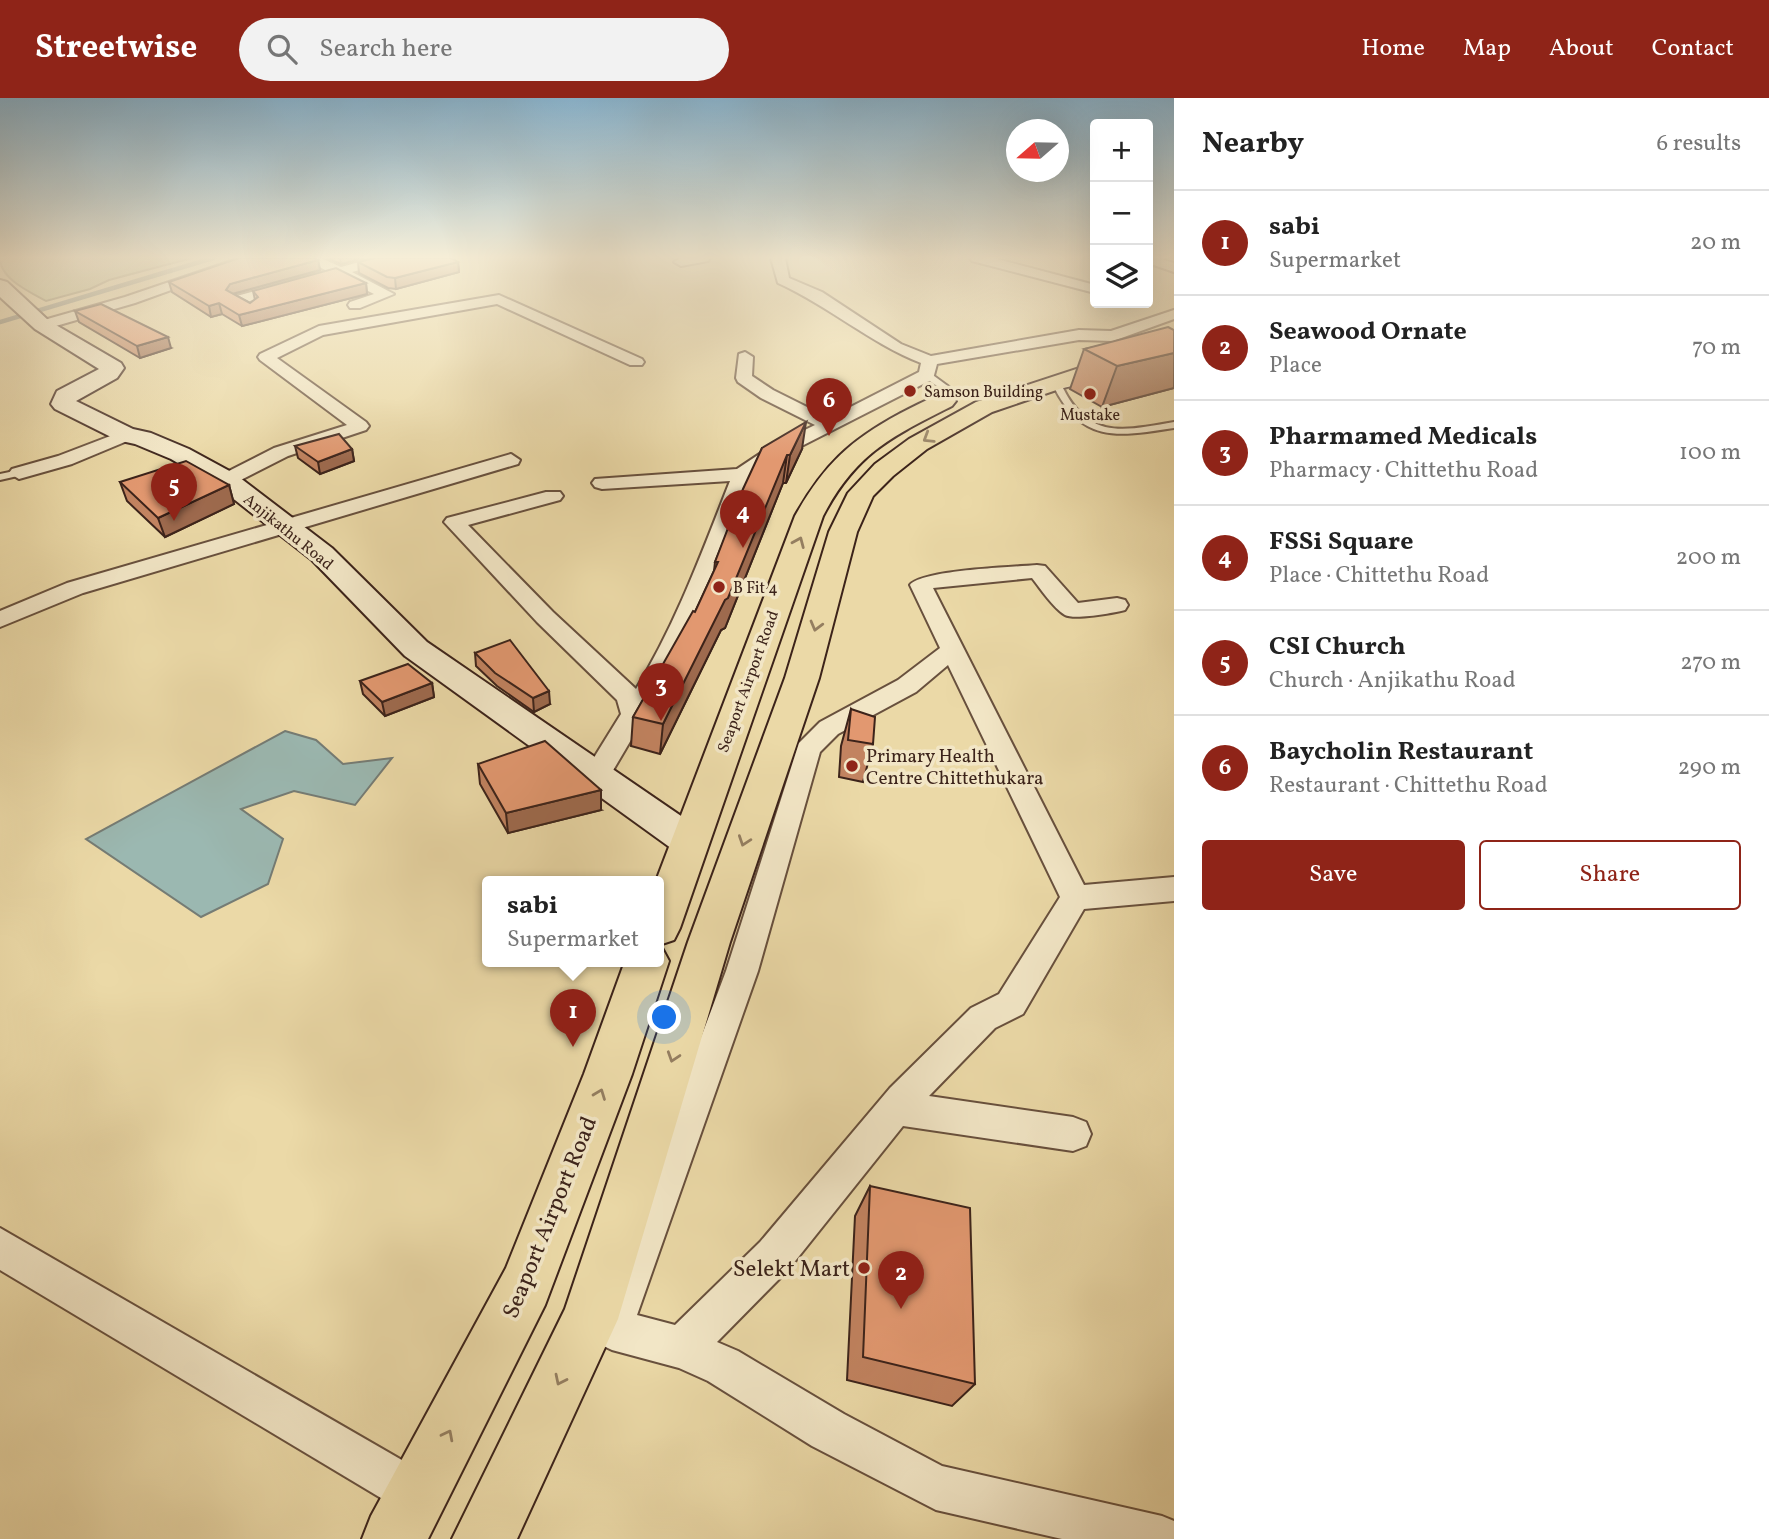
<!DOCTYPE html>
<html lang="en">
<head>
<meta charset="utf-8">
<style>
  :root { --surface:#fff; --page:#f2f2f2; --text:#222; --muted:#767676; --line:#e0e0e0; --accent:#8f2418 }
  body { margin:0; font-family:Vollkorn,serif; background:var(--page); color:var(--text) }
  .controls { position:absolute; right:21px; top:21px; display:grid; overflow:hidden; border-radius:7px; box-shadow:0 7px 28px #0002 }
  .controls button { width:63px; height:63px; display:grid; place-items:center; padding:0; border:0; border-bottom:2px solid var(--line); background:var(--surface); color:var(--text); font:35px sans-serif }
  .compass { position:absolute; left:1006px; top:21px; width:63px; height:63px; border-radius:50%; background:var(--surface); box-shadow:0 7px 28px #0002; rotate:250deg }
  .you { position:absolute; left:665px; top:920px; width:24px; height:24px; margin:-18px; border:5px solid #fff; border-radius:50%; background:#1a73e8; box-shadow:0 0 0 10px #1a73e833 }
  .badge { display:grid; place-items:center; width:46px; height:46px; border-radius:50%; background:var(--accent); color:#fff; font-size:23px; font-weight:700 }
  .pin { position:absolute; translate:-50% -58px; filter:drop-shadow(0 2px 4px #0008) }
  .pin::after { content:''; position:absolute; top:37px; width:24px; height:21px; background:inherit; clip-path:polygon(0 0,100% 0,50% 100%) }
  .popup { position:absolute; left:482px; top:778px; width:182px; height:91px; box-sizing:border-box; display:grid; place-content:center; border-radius:7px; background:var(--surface); filter:drop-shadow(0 2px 5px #0005); font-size:23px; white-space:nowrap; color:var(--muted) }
  .popup b { font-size:26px; color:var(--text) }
  .popup::after { content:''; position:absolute; left:50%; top:100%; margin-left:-14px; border:14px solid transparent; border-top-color:var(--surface) }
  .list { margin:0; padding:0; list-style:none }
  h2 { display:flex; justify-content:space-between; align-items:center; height:91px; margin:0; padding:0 28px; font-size:30px }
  h2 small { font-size:23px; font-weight:400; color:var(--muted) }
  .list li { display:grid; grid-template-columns:46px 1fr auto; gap:21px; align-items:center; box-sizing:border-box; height:105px; padding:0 28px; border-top:2px solid var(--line) }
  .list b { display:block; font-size:26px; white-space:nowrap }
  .list p { margin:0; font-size:23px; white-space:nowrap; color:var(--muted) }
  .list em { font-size:23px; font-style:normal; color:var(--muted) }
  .actions { display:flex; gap:14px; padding:21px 28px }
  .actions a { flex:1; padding:16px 0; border:2px solid var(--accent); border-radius:7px; text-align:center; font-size:24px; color:var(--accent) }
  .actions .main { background:var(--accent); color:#fff }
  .icon { flex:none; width:38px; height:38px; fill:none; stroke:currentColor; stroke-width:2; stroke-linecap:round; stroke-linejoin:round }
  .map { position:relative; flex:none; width:1174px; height:1441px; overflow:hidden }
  header { display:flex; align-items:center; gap:42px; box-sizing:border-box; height:98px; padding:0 35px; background:var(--accent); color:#fff }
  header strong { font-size:33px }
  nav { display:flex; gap:38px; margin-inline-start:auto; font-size:24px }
  .search { width:490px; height:63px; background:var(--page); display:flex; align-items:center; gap:18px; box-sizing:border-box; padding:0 24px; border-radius:38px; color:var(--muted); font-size:26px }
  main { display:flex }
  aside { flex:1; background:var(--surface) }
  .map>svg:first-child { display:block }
  .green { fill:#b8bf87; stroke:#7a7150; stroke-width:2 }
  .water { fill:#9bb8b1; stroke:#757c75; stroke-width:2 }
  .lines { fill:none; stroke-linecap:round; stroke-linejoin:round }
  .stream { stroke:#757c75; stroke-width:4.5 }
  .lane-casing { stroke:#68503d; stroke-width:4 }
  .street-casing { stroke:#68503d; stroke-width:4 }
  .secondary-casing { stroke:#3c231a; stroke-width:4 }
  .primary-casing { stroke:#3c231a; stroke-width:4 }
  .lane { fill:#f2e6c6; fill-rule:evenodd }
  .street { fill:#f2e6c6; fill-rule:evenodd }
  .secondary { fill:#f2e6c6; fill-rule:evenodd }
  .primary { fill:#ebd9a7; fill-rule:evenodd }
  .wall { fill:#c28360; stroke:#3c231a; stroke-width:2 }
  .shaded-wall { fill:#9e6a4e; stroke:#3c231a; stroke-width:2 }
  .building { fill:#e29870; stroke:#3c231a; stroke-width:2 }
  .oneway { stroke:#947e60 }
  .poi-dot { fill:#8f2418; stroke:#f2e6c6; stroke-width:2.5 }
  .labels { text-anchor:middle; stroke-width:7; stroke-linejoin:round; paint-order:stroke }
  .far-poi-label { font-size:16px; fill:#3c231a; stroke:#f2e6c6; text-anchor:start }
  .far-street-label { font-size:16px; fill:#3c231a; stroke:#f2e6c6 }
  .poi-label { font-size:19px; fill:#3c231a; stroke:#f2e6c6; text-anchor:start }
  .near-street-label { font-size:23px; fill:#3c231a; stroke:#f2e6c6 }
  .near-poi-label { font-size:23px; fill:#3c231a; stroke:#f2e6c6; text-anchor:end }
</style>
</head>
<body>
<header>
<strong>Streetwise</strong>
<div class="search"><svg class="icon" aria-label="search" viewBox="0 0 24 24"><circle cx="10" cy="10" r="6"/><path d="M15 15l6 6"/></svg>Search here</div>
<nav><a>Home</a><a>Map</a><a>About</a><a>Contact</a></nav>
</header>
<main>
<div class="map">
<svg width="1174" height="1441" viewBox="0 0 1174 1441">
  <rect width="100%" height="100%" fill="#ebd9a7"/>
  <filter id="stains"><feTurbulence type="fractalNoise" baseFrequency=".00286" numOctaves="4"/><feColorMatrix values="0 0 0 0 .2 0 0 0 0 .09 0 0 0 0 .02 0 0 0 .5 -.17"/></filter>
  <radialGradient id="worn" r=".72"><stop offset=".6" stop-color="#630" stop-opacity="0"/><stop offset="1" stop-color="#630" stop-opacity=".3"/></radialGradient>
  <!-- green -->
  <path class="green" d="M0 160H192L109 182 90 191 46 203C30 194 0 181 0 160Z"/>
  <!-- water -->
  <path class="water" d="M285 633 316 642 343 666 392 660 355 707 294 693 241 711 283 741 268 786 201 819 86 741Z"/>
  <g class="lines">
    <!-- stream -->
    <path class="stream" d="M0 224 213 160"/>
    <!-- lane casing -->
    <g class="lane-casing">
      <g id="lane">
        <path d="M924 275H930L960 297 953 299 924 279Z"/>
        <path d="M1074 282 1078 285 1077 287 1063 290C1089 343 1126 332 1174 324V330C1120 338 1083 347 1054 289Z"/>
        <path d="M19 372 24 375 22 377 0 382V376Z"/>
      </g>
    </g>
    <!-- street casing -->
    <g class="street-casing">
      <g id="street">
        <path d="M240 160H260L135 205 42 232 34 227 37 224 125 199Z"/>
        <path d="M303 160H321L341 169 374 160H396L394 163 352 174 394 196 360 210H350L348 207 350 204 374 196 338 178 250 203 258 210 251 214 231 202 233 199 327 173Z"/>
        <path d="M710 160 708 163 681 168 674 164 681 160Z"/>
        <path d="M771 160H785L789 180 822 194 901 246 931 258 1079 232 1111 233 1174 212V221L1113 243 1079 242 937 266 933 281 784 357 751 379 712 486 681 557 605 686 595 688 585 686 582 679 621 616 617 602 537 524 444 424 447 420 546 394H560L563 398 560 402 468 427 553 514 636 591C676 526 702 454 730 383L602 391 595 389 592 385 595 381 737 371 770 349 815 327 761 300 738 284 736 280 739 256 745 254 753 259 752 278 773 292 829 320 919 274 921 265C870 245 829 208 778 185Z"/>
        <path d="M970 160H993L1095 187V195L972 163Z"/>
        <path d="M1148 160H1158L1174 165V174L1148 165Z"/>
        <path d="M499 197 642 261 644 264 642 267H630L497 206 323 237 277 260 366 324 369 328 366 332 288 358 233 386H219L216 382 219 378 274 350 347 327 260 262 258 259 260 256 319 228Z"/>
        <path d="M126 332 132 333 135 337 132 341 72 366 19 381 9 375 12 371 58 358Z"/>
        <path d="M511 356 520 362 518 366 83 495 0 529V513L67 485Z"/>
        <path d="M1037 467 1045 468 1078 505 1117 500 1125 502 1128 507 1125 512C1114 515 1074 522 1065 517 1053 510 1041 491 1032 480L933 490 1084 787 1174 779V803L1084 811 1023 916 995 930 929 998 1073 1019 1086 1024 1091 1036 1086 1048 1073 1053 903 1028 788 1172 717 1244 738 1253 844 1316 942 1368 1162 1418 1174 1423V1441H1062L936 1412 812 1348 708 1283 679 1270 612 1252 576 1235 570 1221 576 1207 590 1201 601 1205 726 873 799 645 820 624 898 582 940 550 910 487C921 472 1014 469 1037 467ZM948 567 1060 799 999 896 971 910 890 990 760 1144 675 1227 637 1217 758 873 820 654 838 636 916 594Z"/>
        <path d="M0 1130 433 1380 440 1396 433 1412 417 1419 401 1412 0 1172Z"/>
      </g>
    </g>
    <!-- secondary casing -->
    <g class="secondary-casing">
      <path id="secondary" d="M0 182 7 184 49 223 121 265 124 270 117 280 76 303 133 331 151 335 189 351 235 376 332 450 427 544 703 733 709 743 703 753 689 758 675 753 405 558 312 462 217 388 171 361 135 346 117 342 55 311 51 306 57 293 99 271 35 231 0 199Z"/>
    </g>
    <!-- primary casing -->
    <g class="primary-casing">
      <g id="primary">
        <path d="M1174 239V252L992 314 927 351 893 378 873 398 857 434 819 580 730 844 618 1221 517 1441H452L565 1211 688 844 785 580 829 434 848 395 875 366 909 341 976 304Z"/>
        <path d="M944 296 952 298 956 303 952 308C891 339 856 355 823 418L680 830 674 842 659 847V783H656L795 418C823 368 849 343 899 316 913 309 928 300 944 296Z"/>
        <path d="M659 849 662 850 669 863 632 976 545 1207 428 1441H362L371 1418 506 1170 584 976 625 863H659Z"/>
      </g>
    </g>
    <!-- lane -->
    <use href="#lane" class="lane"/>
    <!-- street -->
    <use href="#street" class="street"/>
    <!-- secondary -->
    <use href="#secondary" class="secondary"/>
    <!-- primary -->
    <use href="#primary" class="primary"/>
  </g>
  <!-- wall -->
  <g class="wall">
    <path d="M327 160H364L341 166Z"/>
    <path d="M318 162 320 172 233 196 250 205 255 202 253 193 366 185 367 196 242 228 222 216 211 219 172 194 169 184Z"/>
    <path d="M358 164H458L459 174 396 191 388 190 359 175Z"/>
    <path d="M75 213 171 250 140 260 79 224Z"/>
    <path d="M1174 232V290L1102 309 1070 291 1084 251Z"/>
    <path d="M295 348 352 351 354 363 320 376 298 360Z"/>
    <path d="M762 350 802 351 786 385H783L725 530 721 532 660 656 631 648 633 619 695 514 714 473 715 464Z"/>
    <path d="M120 384 229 387 234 406 165 439 127 403Z"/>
    <path d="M475 555 550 606 534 614 497 588 476 568Z"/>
    <path d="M360 583 432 585 434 599 385 618 363 596Z"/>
    <path d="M851 611 873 646 863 684 839 679 841 648Z"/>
    <path d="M478 666 601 712 508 735 480 686Z"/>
    <path d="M870 1088 975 1286 952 1308 847 1282 855 1118Z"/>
  </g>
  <!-- shaded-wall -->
  <g class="shaded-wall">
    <path d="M340 160H364L341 166Z"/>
    <path d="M318 162 320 172 232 196 226 192 230 186Z"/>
    <path d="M458 164 459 174 396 191 395 180Z"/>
    <path d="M366 185 367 196 242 228 239 217Z"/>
    <path d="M219 205 222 216 211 219 209 208Z"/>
    <path d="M168 239 171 250 140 260 137 248Z"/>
    <path d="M1174 255V290L1102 309 1117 268Z"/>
    <path d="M806 324 802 351 786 385 790 357Z"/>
    <path d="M352 351 354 363 320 376 318 364Z"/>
    <path d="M787 357 783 385 725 530 721 532 660 656 663 626Z"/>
    <path d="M229 387 234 406 165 439 158 420Z"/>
    <path d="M432 585 434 599 385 618 382 604Z"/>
    <path d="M549 593 550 606 534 614 533 600Z"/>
    <path d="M601 692V712L508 735 506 715Z"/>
  </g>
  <!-- building -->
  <g class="building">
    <path d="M239 160H315L318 162 230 186 226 192 250 205 258 199 253 193 336 170 366 185 239 217 219 205 209 208 169 184Z"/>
    <path d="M375 160H451L458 164 395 180 387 179 358 164Z"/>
    <path d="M101 206 168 239 137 248 75 213Z"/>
    <path d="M1168 229 1174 232V255L1117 268 1084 251Z"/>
    <path d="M806 324 790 357H787L728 500 725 502 663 626 633 619 693 513 695 514 718 464H715L743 391 762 350Z"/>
    <path d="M339 336 352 351 318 364 295 348Z"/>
    <path d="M186 363 229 387 158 420 120 384Z"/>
    <path d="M510 542 549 593 533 600 495 575 475 555Z"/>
    <path d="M408 566 432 585 382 604 360 583Z"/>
    <path d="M851 611 875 619 873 646 848 642Z"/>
    <path d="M545 643 601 692 506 715 478 666Z"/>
    <path d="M870 1088 970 1110 975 1286 863 1259Z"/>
  </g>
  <!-- one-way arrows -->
  <defs><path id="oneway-chevron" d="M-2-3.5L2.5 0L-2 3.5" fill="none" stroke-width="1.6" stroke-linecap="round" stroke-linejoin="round" transform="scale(1.75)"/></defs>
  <g class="oneway">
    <use href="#oneway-chevron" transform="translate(928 340) rotate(148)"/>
    <use href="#oneway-chevron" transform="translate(799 444) rotate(-67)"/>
    <use href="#oneway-chevron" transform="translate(816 528) rotate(105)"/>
    <use href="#oneway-chevron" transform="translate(744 743) rotate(109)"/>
    <use href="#oneway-chevron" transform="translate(673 959) rotate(108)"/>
    <use href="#oneway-chevron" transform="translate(600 996) rotate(-69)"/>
    <use href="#oneway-chevron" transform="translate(560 1282) rotate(116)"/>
    <use href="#oneway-chevron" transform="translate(448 1337) rotate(-63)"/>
  </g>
  <!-- sky -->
  <linearGradient id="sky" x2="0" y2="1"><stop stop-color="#89b6d2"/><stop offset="0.44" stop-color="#f6eed7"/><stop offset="1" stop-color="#f6eed7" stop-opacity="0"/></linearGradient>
  <rect width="1174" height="362" fill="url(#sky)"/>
  <!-- markers -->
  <g class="poi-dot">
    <circle cx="910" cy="293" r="7"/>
    <circle cx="1090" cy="296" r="7"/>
    <circle cx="719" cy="489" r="7"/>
    <circle cx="852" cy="668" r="7"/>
    <circle cx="864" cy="1170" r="7"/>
  </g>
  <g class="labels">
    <!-- far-poi labels -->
    <g class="far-poi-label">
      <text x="924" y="299">Samson Building</text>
      <text x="1090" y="322" text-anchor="middle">Mustake</text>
      <text x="733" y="495">B Fit 4</text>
    </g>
    <!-- far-street labels -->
    <g class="far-street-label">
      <text transform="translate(289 433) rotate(39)" y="6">Anjikathu Road</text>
      <text transform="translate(747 583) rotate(-70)" y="6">Seaport Airport Road</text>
    </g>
    <!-- poi labels -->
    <g class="poi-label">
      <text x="866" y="664">Primary Health<tspan x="866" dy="22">Centre Chittethukara</tspan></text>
    </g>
    <!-- near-street labels -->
    <g class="near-street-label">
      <text transform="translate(549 1119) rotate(-68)" y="8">Seaport Airport Road</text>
    </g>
    <!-- near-poi labels -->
    <g class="near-poi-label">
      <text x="850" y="1178">Selekt Mart</text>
    </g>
  </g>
  <rect width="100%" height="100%" filter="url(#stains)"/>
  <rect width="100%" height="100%" fill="url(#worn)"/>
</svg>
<div class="controls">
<button>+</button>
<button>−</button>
<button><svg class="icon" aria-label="layers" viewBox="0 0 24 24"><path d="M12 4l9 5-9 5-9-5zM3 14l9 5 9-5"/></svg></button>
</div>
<svg class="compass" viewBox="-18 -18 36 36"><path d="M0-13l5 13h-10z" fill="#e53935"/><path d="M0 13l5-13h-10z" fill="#767676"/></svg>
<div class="you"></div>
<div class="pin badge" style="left:573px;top:949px">1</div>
<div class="popup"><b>sabi</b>Supermarket</div>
<div class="pin badge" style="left:901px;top:1211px">2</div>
<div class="pin badge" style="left:661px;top:623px">3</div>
<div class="pin badge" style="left:743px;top:450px">4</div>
<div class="pin badge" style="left:174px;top:423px">5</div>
<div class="pin badge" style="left:829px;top:338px">6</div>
</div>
<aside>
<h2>Nearby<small>6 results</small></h2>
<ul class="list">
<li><span class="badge">1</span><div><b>sabi</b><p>Supermarket</p></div><em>20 m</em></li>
<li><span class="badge">2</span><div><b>Seawood Ornate</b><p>Place</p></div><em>70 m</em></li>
<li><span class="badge">3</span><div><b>Pharmamed Medicals</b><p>Pharmacy · Chittethu Road</p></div><em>100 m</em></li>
<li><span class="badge">4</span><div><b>FSSi Square</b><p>Place · Chittethu Road</p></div><em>200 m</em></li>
<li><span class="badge">5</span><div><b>CSI Church</b><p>Church · Anjikathu Road</p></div><em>270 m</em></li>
<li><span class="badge">6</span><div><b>Baycholin Restaurant</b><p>Restaurant · Chittethu Road</p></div><em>290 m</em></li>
</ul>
<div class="actions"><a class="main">Save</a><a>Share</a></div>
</aside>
</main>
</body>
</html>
